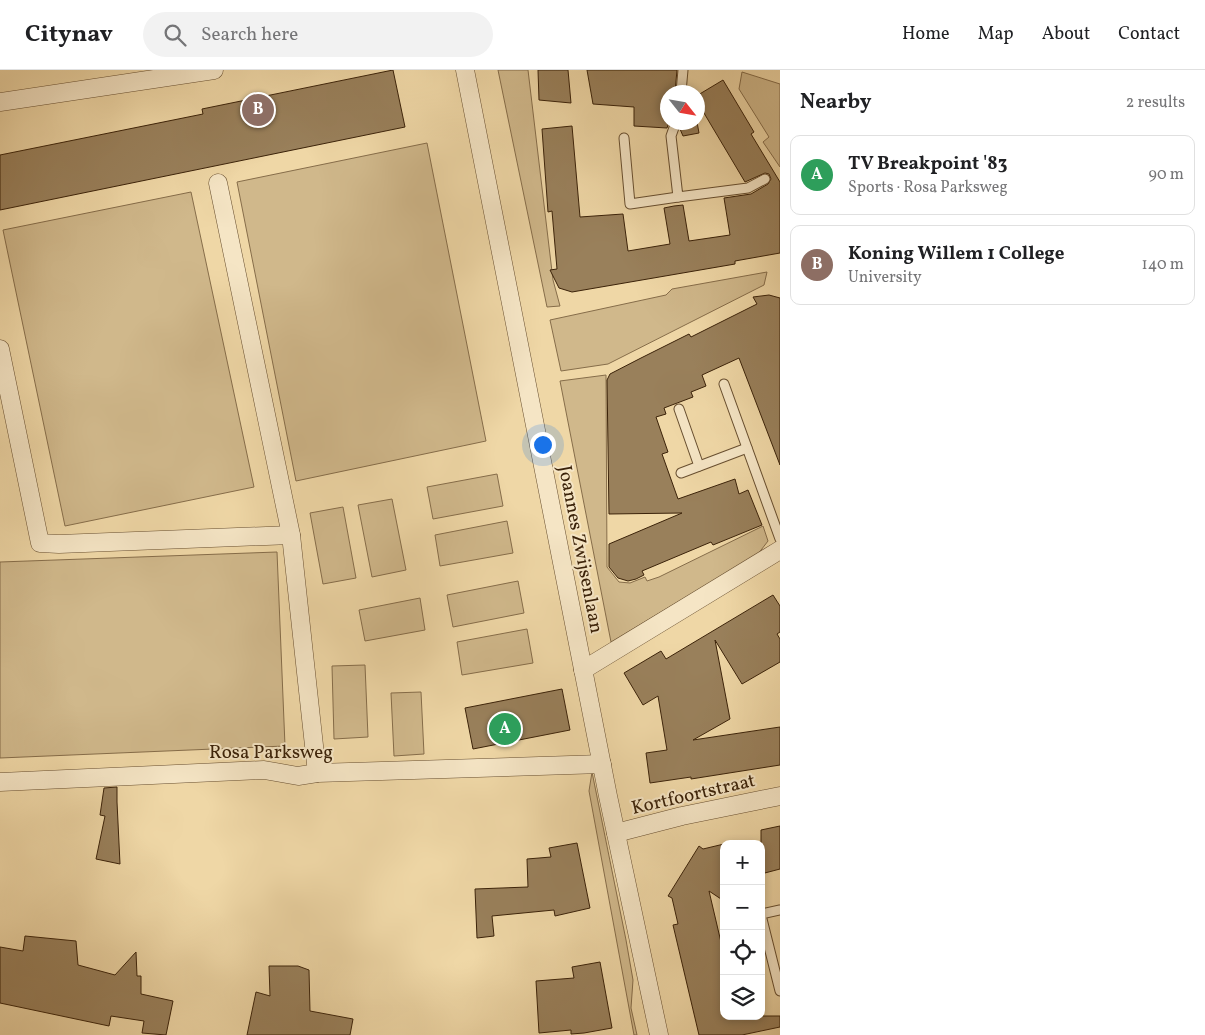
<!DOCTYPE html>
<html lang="en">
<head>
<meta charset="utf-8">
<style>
  :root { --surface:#fff; --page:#f2f2f2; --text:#202124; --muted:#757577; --line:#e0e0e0; --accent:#8f2418 }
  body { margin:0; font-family:Vollkorn,serif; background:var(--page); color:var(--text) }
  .controls { position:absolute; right:15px; bottom:15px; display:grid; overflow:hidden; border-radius:10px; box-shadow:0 2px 8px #0003 }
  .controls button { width:45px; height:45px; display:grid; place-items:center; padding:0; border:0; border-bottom:1px solid var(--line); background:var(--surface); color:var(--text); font:25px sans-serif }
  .compass { position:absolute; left:660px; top:15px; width:45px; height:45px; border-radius:50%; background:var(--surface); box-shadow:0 2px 8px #0003; rotate:121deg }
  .you { position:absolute; left:542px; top:374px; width:18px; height:18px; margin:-12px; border:4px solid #fff; border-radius:50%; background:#1a73e8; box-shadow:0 0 0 8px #1a73e833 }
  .badge { display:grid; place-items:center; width:32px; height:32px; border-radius:50%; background:var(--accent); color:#fff; font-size:16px; font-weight:700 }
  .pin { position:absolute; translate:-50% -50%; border:2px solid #fff; box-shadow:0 1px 5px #0006 }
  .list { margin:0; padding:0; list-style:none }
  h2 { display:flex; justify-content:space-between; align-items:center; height:65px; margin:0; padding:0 20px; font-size:21px }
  h2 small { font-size:16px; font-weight:400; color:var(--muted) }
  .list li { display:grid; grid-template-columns:32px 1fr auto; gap:15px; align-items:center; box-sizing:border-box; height:80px; margin:0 10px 10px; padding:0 10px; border:1px solid var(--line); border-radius:10px }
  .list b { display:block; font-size:19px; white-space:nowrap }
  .list p { margin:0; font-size:16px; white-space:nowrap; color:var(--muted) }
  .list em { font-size:16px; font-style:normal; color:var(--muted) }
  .icon { flex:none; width:28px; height:28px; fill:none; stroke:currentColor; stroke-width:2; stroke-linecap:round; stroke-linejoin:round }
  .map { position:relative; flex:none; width:780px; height:965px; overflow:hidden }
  header { display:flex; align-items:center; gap:30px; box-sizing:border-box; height:70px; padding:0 25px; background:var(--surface); border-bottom:1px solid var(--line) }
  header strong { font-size:24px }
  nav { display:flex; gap:28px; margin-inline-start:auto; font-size:18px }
  .search { width:350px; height:45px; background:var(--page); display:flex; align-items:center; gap:12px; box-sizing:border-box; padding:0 18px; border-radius:28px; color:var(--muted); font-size:19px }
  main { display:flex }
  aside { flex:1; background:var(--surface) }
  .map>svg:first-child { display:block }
  .green { fill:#d0b88b; stroke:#866d4a }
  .building { fill:#99805b; stroke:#3b2209 }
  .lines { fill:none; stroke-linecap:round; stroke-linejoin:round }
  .lane-casing { stroke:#684f30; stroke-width:11 }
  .street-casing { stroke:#684f30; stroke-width:19 }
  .lane { stroke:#f5e5c5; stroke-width:9 }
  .street { stroke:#f5e5c5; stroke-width:18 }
  .labels { text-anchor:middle; stroke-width:4; stroke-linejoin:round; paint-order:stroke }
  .street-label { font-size:19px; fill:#3b2209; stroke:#f5e5c5 }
</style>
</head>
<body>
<header>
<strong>Citynav</strong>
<div class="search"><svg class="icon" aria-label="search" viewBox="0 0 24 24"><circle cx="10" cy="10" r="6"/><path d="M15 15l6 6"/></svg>Search here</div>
<nav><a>Home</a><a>Map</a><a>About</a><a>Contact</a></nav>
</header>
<main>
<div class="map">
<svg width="780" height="965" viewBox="0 0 780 965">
  <rect width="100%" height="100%" fill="#efd7a6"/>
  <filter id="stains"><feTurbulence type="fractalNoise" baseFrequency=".004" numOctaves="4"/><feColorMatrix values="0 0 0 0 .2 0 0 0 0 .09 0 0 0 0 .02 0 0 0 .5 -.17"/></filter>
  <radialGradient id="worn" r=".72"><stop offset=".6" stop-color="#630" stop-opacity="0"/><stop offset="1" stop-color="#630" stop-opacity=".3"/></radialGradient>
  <!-- green -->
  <g class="green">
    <path d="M498 0H528L553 210 560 236 547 237Z"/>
    <path d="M742 2 780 14V97L763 72 769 67 739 19Z"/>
    <path d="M427 73 486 371 296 411 237 112Z"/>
    <path d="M191 122 254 417 65 456 3 160Z"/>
    <path d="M767 202 764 215 608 294 561 301 550 250 666 225 672 219Z"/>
    <path d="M606 305 607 497 619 512 630 513 645 507 647 511 659 507 763 456 768 471 758 484 611 572 560 311Z"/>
    <path d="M497 404 503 436 433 449 427 417Z"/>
    <path d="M392 429 406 500 372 507 358 435Z"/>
    <path d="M343 437 356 508 323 514 310 443Z"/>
    <path d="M507 451 513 483 440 496 435 465Z"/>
    <path d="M277 482 285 676 0 688V492Z"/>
    <path d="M518 511 524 543 453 557 447 525Z"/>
    <path d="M420 528 425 560 365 571 359 540Z"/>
    <path d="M527 559 533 593 462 605 457 572Z"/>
    <path d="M365 595 368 667 334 669 332 596Z"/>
    <path d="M421 622 424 684 394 686 391 623Z"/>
    <path d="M592 702 626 870 633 910 631 938 637 965H634L589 721Z"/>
  </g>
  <!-- building -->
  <g class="building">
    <path d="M393 0 405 57 0 140V85L203 44 202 39Z"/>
    <path d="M538 0H568L571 33 539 30Z"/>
    <path d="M587 0H677L675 22H668L669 52 667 58 634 56V37L593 34Z"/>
    <path d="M723 10 754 62 751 64 780 112V183L735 191V194L572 222 559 218 550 200 557 199 552 141 548 142 542 59 572 56 580 147 623 144 628 181 670 174 664 138 674 136 683 135 689 171 730 165 724 128 751 124 768 114 771 109 769 104 765 103 745 112 698 33V25Z"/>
    <path d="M682 52H697L699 63 683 66 680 59Z"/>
    <path d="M769 225 780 228V395L739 288 702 305 706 316 691 322 693 327 664 338 666 344 656 347 668 382 662 384 678 429 735 409 739 424 748 420 762 455 713 475 711 472 642 501 644 505 636 509 628 511 618 508 609 497V474L682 443 609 444 607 310 610 304 641 288 689 264 691 267 757 234 753 227Z"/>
    <path d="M773 525 780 536V562L777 564 780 569V592L742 614 715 570 730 649 693 670 780 657V695L691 709V707L650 713 646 683 667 680 658 626 643 635 624 603 661 581 666 589Z"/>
    <path d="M562 619 570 660 473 679 465 638Z"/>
    <path d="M117 717V732L120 794 96 789 105 746 100 745 104 718Z"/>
    <path d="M780 756V799L761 804V760Z"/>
    <path d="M577 773 590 838 555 846 554 840 492 846 494 866 477 868 475 819 528 817 527 789 551 787 549 778Z"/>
    <path d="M724 774V831L709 821 724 885V946H780V957L742 965H699L673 855 678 854 672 828 668 826 699 776 703 779Z"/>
    <path d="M25 866 76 871 78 895 115 905 136 882 137 906H141V924L173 931 166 965 142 963 144 951 111 946 109 956 0 933V877L23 881Z"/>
    <path d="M600 892 612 958 584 963 571 964V960L539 963 536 911 574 908 572 897Z"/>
    <path d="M269 896H298L309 900 310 941 353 949 350 965H247L256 922 270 926Z"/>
  </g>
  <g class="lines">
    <!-- lane casing -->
    <g class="lane-casing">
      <g id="lane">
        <path d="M681 22 683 0"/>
        <path d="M676 52 671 66 678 127 748 118 765 109"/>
        <path d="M624 68 630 134 678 127"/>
        <path d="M724 314 780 469"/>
        <path d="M679 339 699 396"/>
        <path d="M681 403 747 378"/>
        <path d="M761 844 780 840"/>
        <path d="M761 845 780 921"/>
      </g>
    </g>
    <!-- street casing -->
    <g class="street-casing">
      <g id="street">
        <path d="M465 0 608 726 659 965"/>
        <path d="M0 32 214 0"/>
        <path d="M218 113 291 465 317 703"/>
        <path d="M0 279 40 473 59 474 291 465"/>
        <path d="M583 600 780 480"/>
        <path d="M0 712 264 700 298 706 317 703 602 694"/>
        <path d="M616 763 682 746 780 726"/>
      </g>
    </g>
    <!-- lane -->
    <use href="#lane" class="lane"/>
    <!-- street -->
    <use href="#street" class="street"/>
  </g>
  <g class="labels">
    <!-- street labels -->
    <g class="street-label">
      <text transform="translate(582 479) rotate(79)" y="7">Joannes Zwijsenlaan</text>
      <text x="271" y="688">Rosa Parksweg</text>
      <text transform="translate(693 723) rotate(-13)" y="7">Kortfoortstraat</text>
    </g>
  </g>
  <rect width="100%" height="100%" filter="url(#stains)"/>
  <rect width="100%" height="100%" fill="url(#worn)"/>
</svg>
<div class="controls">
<button>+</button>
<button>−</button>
<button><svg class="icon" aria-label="locate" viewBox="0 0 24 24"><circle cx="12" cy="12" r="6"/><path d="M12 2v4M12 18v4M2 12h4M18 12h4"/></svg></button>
<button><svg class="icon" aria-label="layers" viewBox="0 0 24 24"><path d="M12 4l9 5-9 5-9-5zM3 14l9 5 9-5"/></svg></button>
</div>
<svg class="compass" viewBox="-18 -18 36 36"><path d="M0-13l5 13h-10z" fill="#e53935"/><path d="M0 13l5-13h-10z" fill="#757577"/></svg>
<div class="you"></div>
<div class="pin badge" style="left:505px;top:659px;background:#2e9e5b">A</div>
<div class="pin badge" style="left:258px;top:40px;background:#8d6e63">B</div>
</div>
<aside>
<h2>Nearby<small>2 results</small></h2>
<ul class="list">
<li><span class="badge" style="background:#2e9e5b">A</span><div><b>TV Breakpoint '83</b><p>Sports · Rosa Parksweg</p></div><em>90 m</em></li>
<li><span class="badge" style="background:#8d6e63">B</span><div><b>Koning Willem 1 College</b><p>University</p></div><em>140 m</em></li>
</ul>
</aside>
</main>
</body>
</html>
